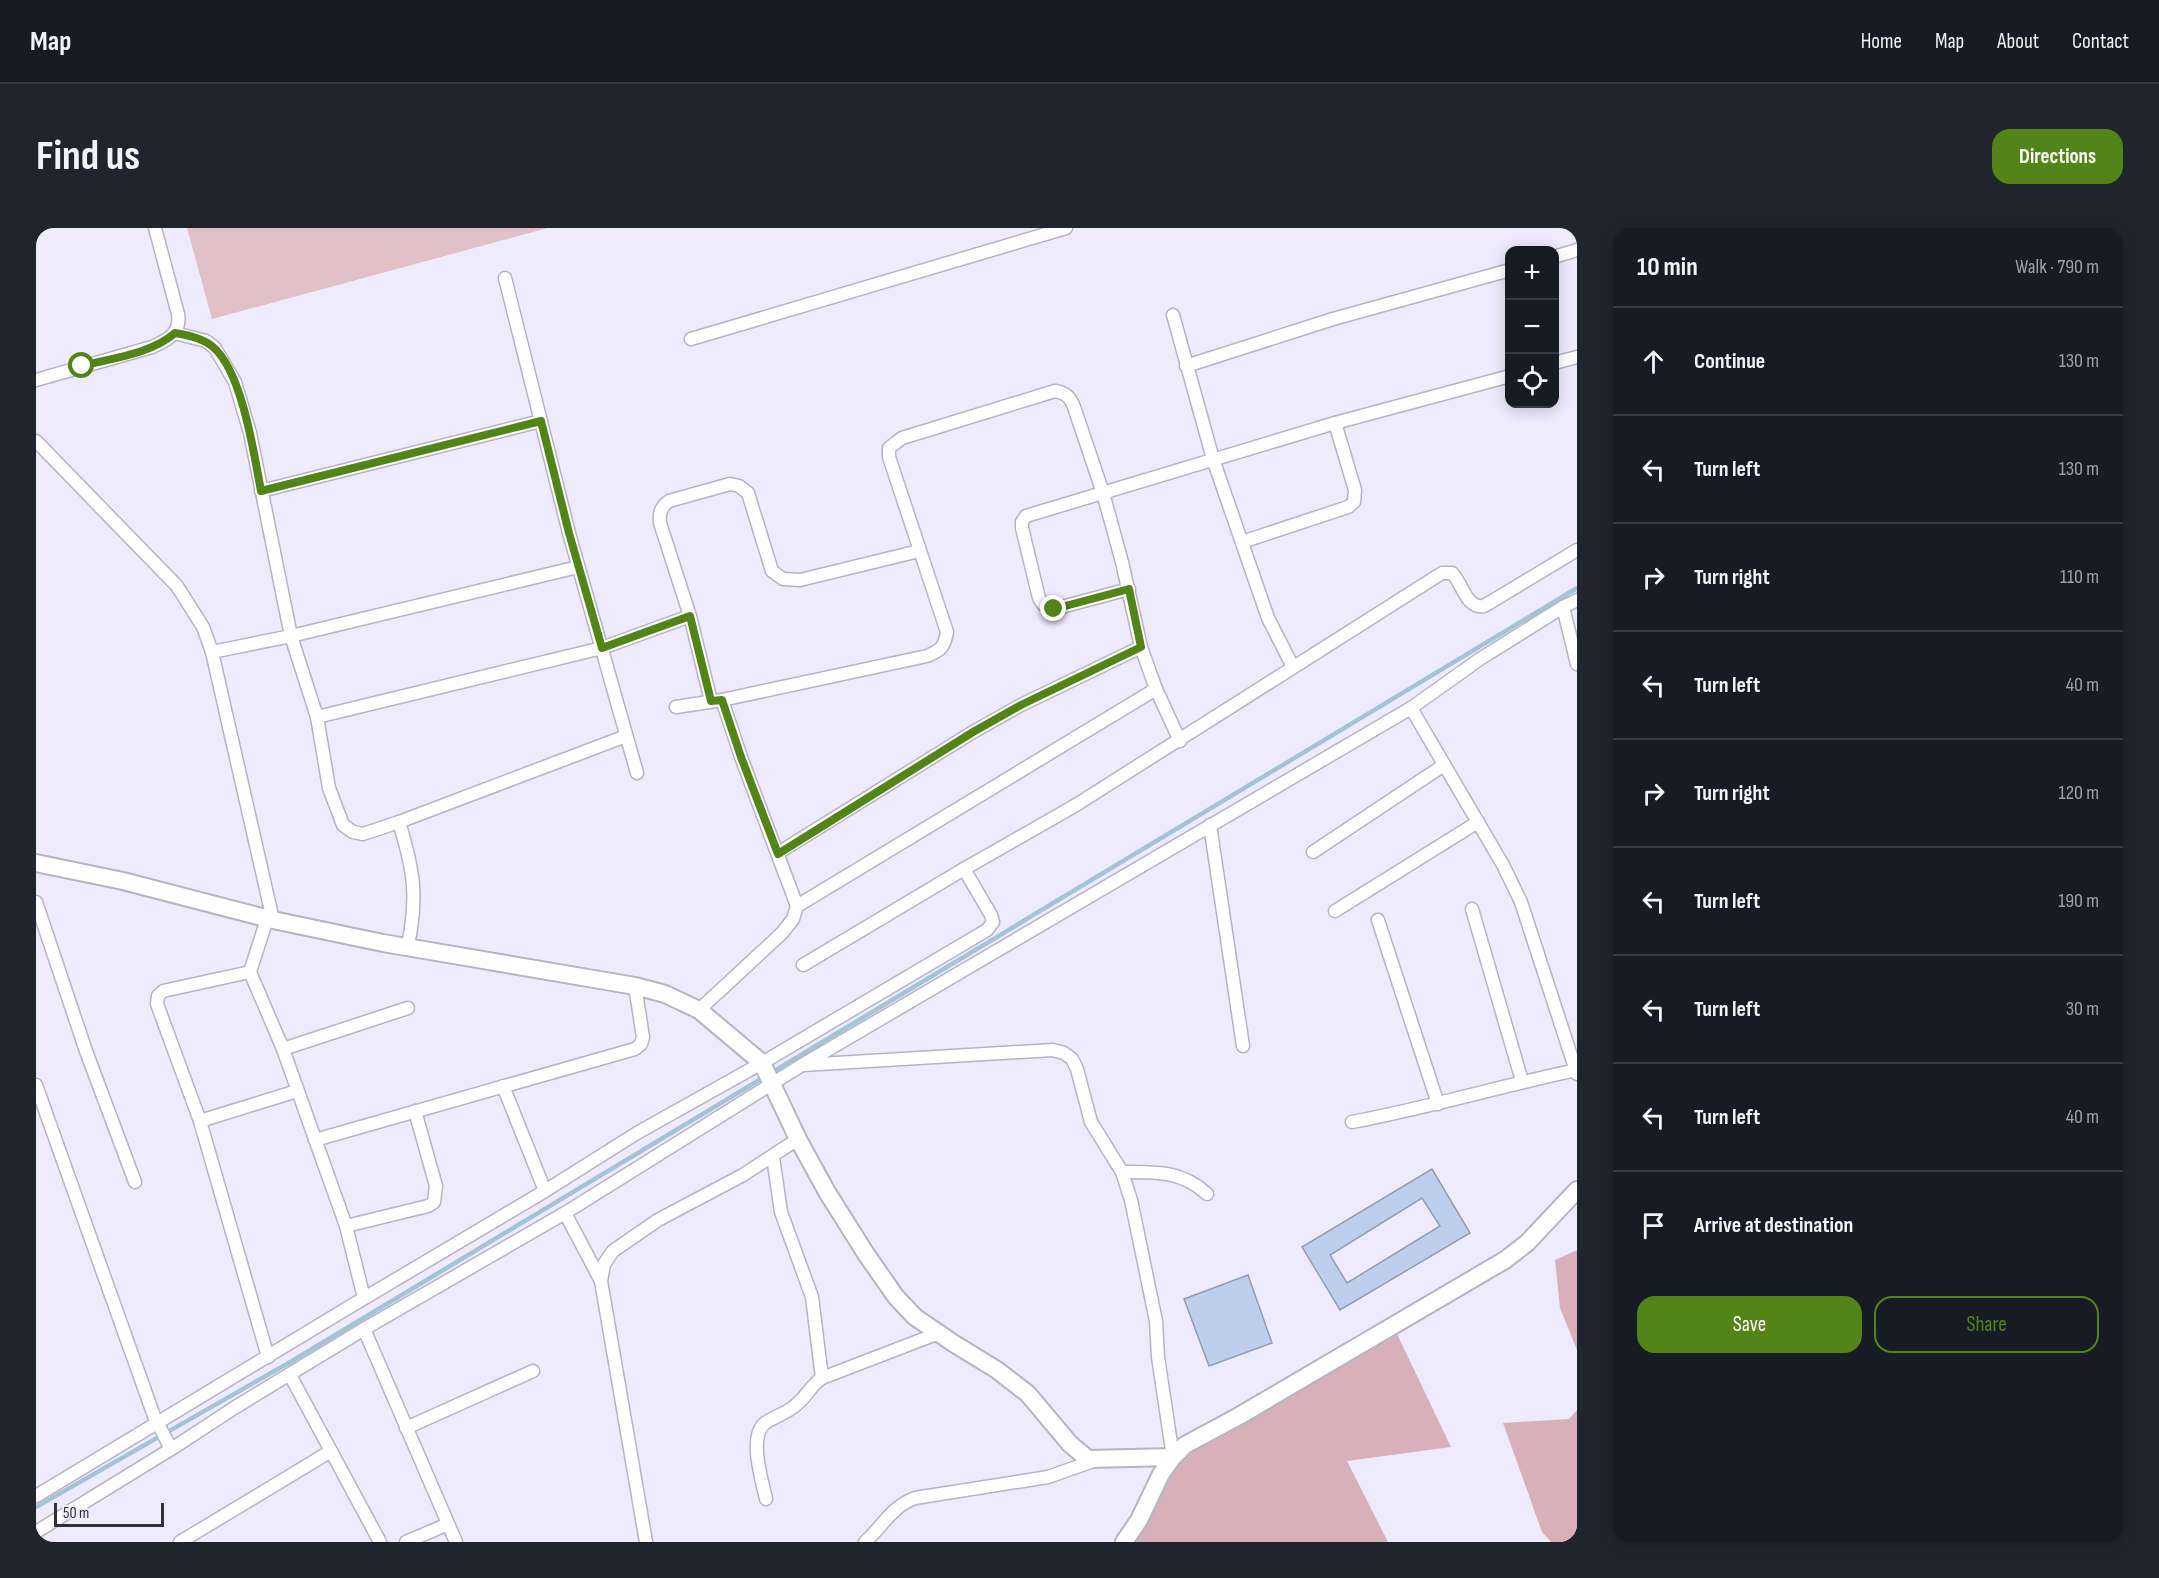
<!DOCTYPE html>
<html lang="en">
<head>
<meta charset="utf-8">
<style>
  :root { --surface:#171b24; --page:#20242c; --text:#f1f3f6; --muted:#9ea1a6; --line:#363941; --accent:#538417 }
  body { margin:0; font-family:"Sofia Sans Condensed",sans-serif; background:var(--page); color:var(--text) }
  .controls { position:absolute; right:18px; top:18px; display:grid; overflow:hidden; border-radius:12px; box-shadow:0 3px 15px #0003 }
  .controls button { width:54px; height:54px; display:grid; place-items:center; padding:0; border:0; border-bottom:2px solid var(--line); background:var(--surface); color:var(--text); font:30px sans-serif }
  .scale { position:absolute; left:18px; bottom:15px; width:110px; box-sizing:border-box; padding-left:6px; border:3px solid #313037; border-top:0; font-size:16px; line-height:21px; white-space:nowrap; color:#313037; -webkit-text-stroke:4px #efebfe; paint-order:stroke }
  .stop { position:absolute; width:18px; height:18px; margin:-14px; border:4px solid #538417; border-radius:50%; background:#fff }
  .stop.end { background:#538417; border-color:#fff; box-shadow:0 2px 6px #0008 }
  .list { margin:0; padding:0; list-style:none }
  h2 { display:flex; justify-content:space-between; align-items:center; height:78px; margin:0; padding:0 24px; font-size:26px }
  h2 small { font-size:20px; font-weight:400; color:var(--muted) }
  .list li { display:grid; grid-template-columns:39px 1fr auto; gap:18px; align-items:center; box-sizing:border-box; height:108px; padding:0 24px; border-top:2px solid var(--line) }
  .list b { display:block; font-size:22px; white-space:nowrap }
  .list em { font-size:20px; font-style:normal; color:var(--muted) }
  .actions { display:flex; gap:12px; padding:18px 24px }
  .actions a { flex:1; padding:14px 0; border:2px solid var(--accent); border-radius:18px; text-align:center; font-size:21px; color:var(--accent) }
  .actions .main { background:var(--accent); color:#fff }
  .icon { flex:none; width:33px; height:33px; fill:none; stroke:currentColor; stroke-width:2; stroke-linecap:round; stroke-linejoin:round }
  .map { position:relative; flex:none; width:1541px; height:1314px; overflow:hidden; border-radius:18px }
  header { display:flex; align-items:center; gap:36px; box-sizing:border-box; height:84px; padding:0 30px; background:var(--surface); border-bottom:2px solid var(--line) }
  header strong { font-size:28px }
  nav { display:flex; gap:33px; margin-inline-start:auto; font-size:21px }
  .intro { display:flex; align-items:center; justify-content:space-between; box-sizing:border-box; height:144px; padding:0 36px }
  h1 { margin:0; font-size:42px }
  .button { padding:15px 27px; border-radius:18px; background:var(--accent); color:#fff; font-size:21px; font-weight:700 }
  main { display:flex; gap:36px; padding:0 36px }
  aside { flex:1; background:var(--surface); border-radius:18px; box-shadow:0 3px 15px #0003 }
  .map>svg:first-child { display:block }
  .green { fill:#e1c0c8 }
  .forest { fill:#d7b0ba }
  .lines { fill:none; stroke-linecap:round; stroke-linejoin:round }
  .stream { stroke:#a1c5d7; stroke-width:4.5 }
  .building { fill:#becfee; stroke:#949dae; stroke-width:1.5; fill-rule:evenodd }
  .street-casing { stroke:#b7b3c5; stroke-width:15 }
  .secondary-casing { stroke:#b7b3c5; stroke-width:20 }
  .street { stroke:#fff; stroke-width:12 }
  .secondary { stroke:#fff; stroke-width:16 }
  .route { stroke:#538417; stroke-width:8 }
</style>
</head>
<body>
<header>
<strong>Map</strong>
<nav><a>Home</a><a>Map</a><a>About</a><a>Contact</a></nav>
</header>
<div class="intro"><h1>Find us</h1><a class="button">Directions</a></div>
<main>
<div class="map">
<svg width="1541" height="1314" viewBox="0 0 1541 1314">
  <rect width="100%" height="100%" fill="#efebfe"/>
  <!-- green -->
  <path class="green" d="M151 0H512L176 91Z"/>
  <!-- forest -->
  <g class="forest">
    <path d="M1541 1022V1122L1524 1080 1519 1032Z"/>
    <path d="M1360 1104 1415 1219 1311 1233 1352 1314H1095L1146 1229 1225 1181Z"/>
    <path d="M1541 1182V1314H1515L1506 1304 1467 1195 1533 1191Z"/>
  </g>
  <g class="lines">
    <!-- stream -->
    <path class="stream" d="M0 1279 256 1133 1541 360"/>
  </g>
  <!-- building -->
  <g class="building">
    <path d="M1396 941 1434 1005 1304 1082 1266 1019ZM1386 970 1404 998 1311 1055 1294 1027Z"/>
    <path d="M1212 1047 1236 1115 1173 1138 1148 1071Z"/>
  </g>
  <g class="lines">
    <!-- street casing -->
    <g class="street-casing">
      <g id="street">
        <path d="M1518 29 1541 22"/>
        <path d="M469 50 533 305 601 545"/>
        <path d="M1137 87 1177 231 1232 390 1257 439"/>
        <path d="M139 105 170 113 179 120 199 154 214 205 255 408 281 489 293 560 307 597 317 604 327 606 363 594 590 508"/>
        <path d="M655 111 1030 0"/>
        <path d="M1518 135 1541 129"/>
        <path d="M1150 138 1297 91 1474 42"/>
        <path d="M0 152 116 119C132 112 145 105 142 86L119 0"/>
        <path d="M0 213 141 358 167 399 176 424 237 692"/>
        <path d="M225 263 505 193"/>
        <path d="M1206 314 1312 279 1318 274 1319 262 1299 195"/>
        <path d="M1093 361 1018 381C1010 380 1007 377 1003 370L986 300V294L990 288 1299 195 1474 148"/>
        <path d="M1527 379 1541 372"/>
        <path d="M176 424 255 408 542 339"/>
        <path d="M675 473 654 388 624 295C623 284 625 279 633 273L694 256 703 258 712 265 736 343 747 351 764 352 883 323"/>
        <path d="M640 479 686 472 891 428C905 422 908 420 911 404L853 229V220L866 210 1019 163C1030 165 1034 169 1038 179L1067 265 1086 334 1105 419 1120 461 1144 513"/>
        <path d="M1375 480 1467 637 1485 674 1541 846"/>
        <path d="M281 489 566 420 654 388"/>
        <path d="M363 594C378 643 382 668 372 718"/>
        <path d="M1174 597 1207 818"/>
        <path d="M1277 624 1408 537"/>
        <path d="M742 625 937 504 985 477 1105 419"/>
        <path d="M0 674 50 823 99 954"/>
        <path d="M761 678 1120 461"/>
        <path d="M1436 681 1486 853"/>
        <path d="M1299 683 1442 594"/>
        <path d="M1342 692 1402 876"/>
        <path d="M767 737 928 641 1040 577 1406 345H1416C1427 356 1430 381 1448 378L1541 322"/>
        <path d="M214 744 231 691"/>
        <path d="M663 782 746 705 757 691 761 678 705 529 686 472"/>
        <path d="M247 821 372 780"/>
        <path d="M767 837 1017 822 1028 825 1036 831 1041 841 1055 894 1086 944 1095 972 1120 1093 1122 1129 1137 1229"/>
        <path d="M0 857 118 1188 135 1221"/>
        <path d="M467 858 509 963"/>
        <path d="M164 893 261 863"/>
        <path d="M1316 894C1391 880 1465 858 1540 842"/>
        <path d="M279 912 599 821 605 816 607 809 599 758"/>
        <path d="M737 929 745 984 776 1069 786 1150"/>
        <path d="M1086 944C1118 944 1146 942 1171 966"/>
        <path d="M529 985 565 1053"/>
        <path d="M310 998 392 978 398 974 400 958 379 883"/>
        <path d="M328 1101 420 1314"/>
        <path d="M232 1129 164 893 121 776 122 768 127 763 214 744 247 821 310 998 328 1070"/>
        <path d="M254 1147 344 1314"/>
        <path d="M370 1200 497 1143"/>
        <path d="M0 1268 315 1078 509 963 601 905 726 835 951 702 957 694 955 687 928 641"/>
        <path d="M730 1271C726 1252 712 1209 729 1195 739 1188 752 1185 761 1176 771 1168 775 1157 786 1150L903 1105"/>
        <path d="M0 1304 140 1218 198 1180 328 1101 529 985 766 837 1375 480 1444 431 1527 379 1541 436"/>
        <path d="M144 1314 295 1223"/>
        <path d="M370 1314 412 1296"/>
        <path d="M610 1314 565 1053 568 1036 577 1023 622 992 707 947 762 911"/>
        <path d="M829 1314C847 1298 855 1279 879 1270L1012 1249 1060 1232"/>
      </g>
    </g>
    <!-- secondary casing -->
    <g class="secondary-casing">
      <g id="secondary">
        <path d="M0 635 87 653 237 692 347 715 599 758 629 766 663 782 726 835 762 911 791 964 830 1026 860 1069 879 1089 917 1115 961 1142 992 1166 1034 1216 1052 1231 1137 1229"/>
        <path d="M1088 1314 1103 1292 1125 1246 1137 1229 1149 1217 1203 1188 1469 1032 1491 1015 1541 962"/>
      </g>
    </g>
    <!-- street -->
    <use href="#street" class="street"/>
    <!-- secondary -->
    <use href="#secondary" class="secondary"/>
  </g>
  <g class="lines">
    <!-- route -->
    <path class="route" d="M46 138C76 130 115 126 139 105 152 107 167 110 177 119 206 143 218 226 225 263L505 193 533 305 566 420 654 388 675 473 686 472 705 529 742 626 937 504 985 477 1105 419 1093 361 1018 381"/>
  </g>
</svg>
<div class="controls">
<button>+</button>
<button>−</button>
<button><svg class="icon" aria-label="locate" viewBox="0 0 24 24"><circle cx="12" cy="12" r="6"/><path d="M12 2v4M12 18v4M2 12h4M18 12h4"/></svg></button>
</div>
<div class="scale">50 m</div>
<div class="stop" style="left:46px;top:138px"></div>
<div class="stop end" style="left:1018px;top:381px"></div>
</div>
<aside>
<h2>10 min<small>Walk · 790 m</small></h2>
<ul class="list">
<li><svg class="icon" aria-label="ahead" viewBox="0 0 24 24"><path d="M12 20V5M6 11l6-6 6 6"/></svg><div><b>Continue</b></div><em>130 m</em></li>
<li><svg class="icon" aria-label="left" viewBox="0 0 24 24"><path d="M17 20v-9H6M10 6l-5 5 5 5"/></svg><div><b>Turn left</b></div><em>130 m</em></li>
<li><svg class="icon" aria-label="right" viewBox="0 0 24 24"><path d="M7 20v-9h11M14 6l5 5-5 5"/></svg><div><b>Turn right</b></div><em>110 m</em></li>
<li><svg class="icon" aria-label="left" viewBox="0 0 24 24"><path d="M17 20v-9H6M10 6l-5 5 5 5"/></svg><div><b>Turn left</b></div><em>40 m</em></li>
<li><svg class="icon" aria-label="right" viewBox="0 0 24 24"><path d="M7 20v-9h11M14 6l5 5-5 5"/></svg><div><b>Turn right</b></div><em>120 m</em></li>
<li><svg class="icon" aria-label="left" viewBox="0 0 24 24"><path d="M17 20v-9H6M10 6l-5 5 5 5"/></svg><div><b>Turn left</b></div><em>190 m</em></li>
<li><svg class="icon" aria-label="left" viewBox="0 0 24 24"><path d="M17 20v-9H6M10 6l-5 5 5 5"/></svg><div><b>Turn left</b></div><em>30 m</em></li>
<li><svg class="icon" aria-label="left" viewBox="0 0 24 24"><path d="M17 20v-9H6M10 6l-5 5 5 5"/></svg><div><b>Turn left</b></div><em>40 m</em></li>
<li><svg class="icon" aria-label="arrive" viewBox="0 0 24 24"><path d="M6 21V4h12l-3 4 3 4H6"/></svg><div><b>Arrive at destination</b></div></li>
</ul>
<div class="actions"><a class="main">Save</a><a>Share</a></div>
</aside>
</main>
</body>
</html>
